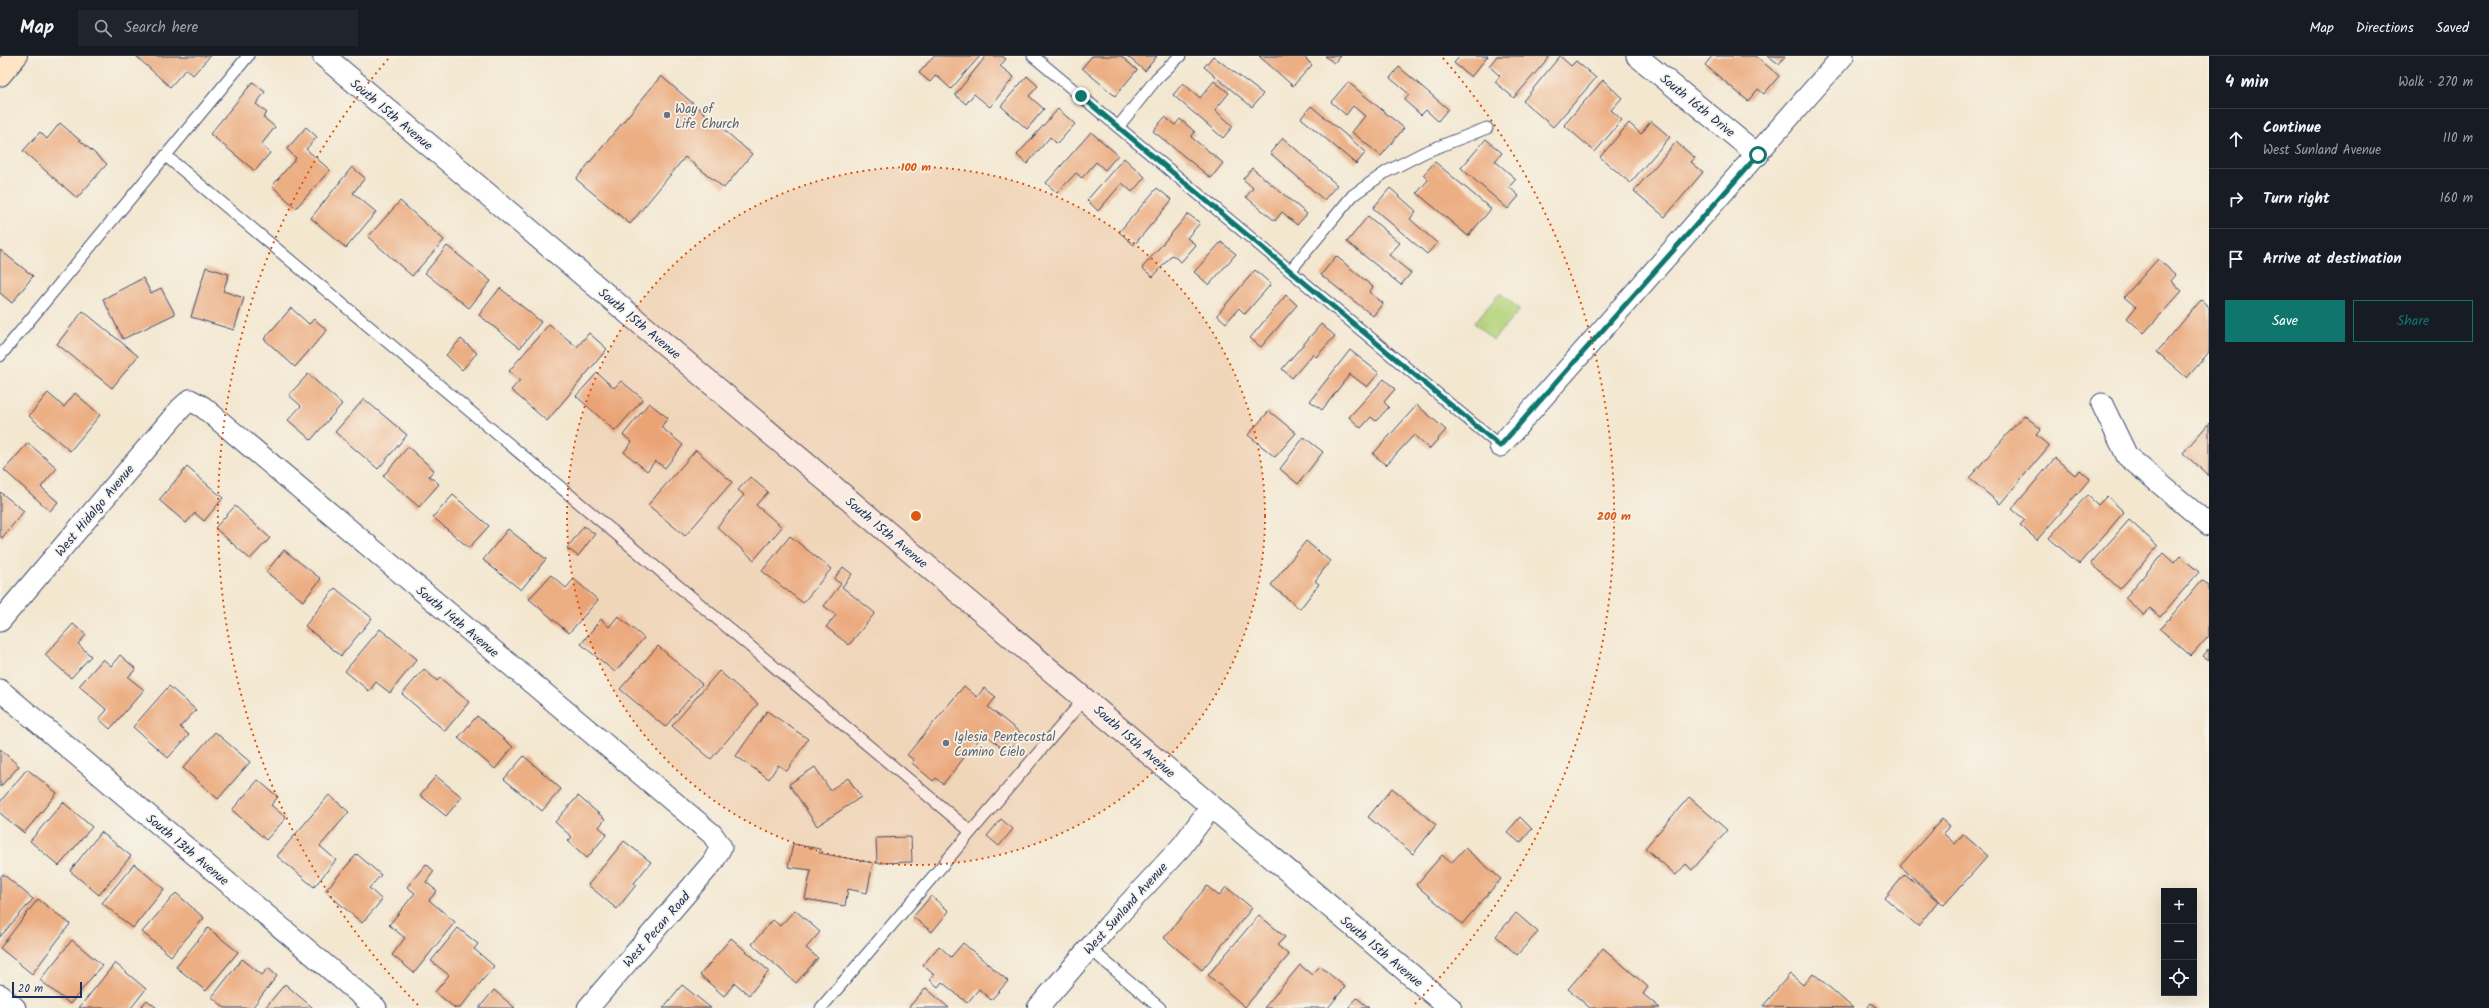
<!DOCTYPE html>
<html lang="en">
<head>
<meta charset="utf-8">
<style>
  :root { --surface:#171b24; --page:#20242c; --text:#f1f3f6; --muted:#9ea1a6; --line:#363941; --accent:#0f766e }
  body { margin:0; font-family:Kalam,sans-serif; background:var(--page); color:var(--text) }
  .controls { position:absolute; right:12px; bottom:12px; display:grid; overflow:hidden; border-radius:0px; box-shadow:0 4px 16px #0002 }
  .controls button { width:36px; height:36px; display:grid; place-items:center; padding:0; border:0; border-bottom:1px solid var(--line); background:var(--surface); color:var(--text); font:20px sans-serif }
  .scale { position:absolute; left:12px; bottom:10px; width:70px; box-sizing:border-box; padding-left:4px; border:2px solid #1b2f5e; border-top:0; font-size:11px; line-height:14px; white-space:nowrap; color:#1b2f5e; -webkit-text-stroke:3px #f7f3e8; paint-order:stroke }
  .stop { position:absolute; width:12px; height:12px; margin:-9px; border:3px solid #0f766e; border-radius:50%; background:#fff }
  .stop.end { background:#0f766e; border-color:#fff; box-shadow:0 1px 4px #0008 }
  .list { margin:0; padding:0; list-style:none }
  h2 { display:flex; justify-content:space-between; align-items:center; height:52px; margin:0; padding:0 16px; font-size:17px }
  h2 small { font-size:13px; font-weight:400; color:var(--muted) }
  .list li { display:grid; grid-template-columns:26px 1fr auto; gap:12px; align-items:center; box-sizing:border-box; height:60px; padding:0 16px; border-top:1px solid var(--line) }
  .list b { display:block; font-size:15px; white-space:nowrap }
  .list p { margin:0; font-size:13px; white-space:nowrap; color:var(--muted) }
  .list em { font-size:13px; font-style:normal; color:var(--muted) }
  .actions { display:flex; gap:8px; padding:12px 16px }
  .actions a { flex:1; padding:9px 0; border:1px solid var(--accent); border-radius:0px; text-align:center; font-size:14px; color:var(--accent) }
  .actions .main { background:var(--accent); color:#fff }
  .icon { flex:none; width:22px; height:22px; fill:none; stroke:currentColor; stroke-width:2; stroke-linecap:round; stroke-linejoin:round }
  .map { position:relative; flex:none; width:2209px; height:952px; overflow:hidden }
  header { display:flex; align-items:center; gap:24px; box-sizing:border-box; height:56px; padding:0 20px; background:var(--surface); border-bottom:1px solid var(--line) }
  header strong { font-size:19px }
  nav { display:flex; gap:22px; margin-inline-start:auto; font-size:14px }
  .search { width:280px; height:36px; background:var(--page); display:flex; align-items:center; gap:10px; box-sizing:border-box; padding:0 14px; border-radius:0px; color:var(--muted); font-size:15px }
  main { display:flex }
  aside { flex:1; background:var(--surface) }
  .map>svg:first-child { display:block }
  .green { fill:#b2d279; stroke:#66806c }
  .building { fill:#ecae83 }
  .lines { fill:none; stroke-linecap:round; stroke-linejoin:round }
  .service-casing { stroke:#3b4b6f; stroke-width:13 }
  .minor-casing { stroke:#3b4b6f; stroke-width:23 }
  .tertiary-casing { stroke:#3b4b6f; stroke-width:24 }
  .secondary-casing { stroke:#3b4b6f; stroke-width:24 }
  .service { stroke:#fff; stroke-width:11 }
  .minor { stroke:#fff; stroke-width:21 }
  .tertiary { stroke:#fff; stroke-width:22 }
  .secondary { stroke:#ffe4c6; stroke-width:22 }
  .route { stroke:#0f766e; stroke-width:5 }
  .ring { fill:none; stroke:#de5710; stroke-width:2; stroke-dasharray:2 4 }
  .worship-dot { fill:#6b7280; stroke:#f7f3e8; stroke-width:1.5 }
  .labels { text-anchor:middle; stroke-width:3.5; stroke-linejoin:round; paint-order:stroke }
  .street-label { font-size:13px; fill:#1b2f5e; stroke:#f7f3e8 }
  .worship-label { font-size:13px; fill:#5b616d; stroke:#f7f3e8; text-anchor:start }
  .centre { fill:#de5710; stroke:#f7f3e8; stroke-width:2 }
  .ring-label { font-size:12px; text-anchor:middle; font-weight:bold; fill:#de5710; stroke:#f7f3e8; stroke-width:3.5; stroke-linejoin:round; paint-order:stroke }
</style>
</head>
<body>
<header>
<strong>Map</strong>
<div class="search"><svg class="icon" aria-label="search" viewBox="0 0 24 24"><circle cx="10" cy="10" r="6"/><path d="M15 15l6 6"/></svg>Search here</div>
<nav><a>Map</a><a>Directions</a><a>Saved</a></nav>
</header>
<main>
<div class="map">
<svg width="2209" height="952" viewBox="0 0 2209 952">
  <rect width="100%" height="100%" fill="#f7f3e8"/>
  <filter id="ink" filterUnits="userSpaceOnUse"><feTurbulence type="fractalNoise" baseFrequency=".025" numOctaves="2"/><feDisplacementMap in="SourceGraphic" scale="8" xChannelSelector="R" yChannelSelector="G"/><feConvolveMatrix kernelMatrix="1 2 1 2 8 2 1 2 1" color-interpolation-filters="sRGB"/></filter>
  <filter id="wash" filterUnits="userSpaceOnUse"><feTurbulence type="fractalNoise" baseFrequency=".012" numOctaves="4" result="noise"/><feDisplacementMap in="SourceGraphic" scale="16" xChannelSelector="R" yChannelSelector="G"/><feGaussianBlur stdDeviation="0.9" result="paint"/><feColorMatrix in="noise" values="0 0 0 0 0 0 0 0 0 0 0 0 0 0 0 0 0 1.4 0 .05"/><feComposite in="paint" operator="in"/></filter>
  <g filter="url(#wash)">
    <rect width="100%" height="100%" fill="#f3e7d0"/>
    <!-- green -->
    <path class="green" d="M1500 237 1520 254 1493 284 1474 267Z"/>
    <g id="blocks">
      <!-- building -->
      <g class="building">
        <path d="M136 0H210L193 19 186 13 170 31Z"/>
        <path d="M934 0H980L951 33 936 19 930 26 919 17Z"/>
        <path d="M986 0H1002L1006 3 1000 10 1014 21 990 51 974 38 966 48 955 39Z"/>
        <path d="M1092 0H1121L1137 14 1115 40 1082 12Z"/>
        <path d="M1127 0H1157L1145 15Z"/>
        <path d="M1213 0 1263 38 1252 51 1204 11Z"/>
        <path d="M1259 0H1303L1312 9 1293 30Z"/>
        <path d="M1325 0H1340L1334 7Z"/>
        <path d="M1460 0H1488L1471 21 1454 7Z"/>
        <path d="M1497 0H1550L1514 42 1495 26 1500 20 1489 10Z"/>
        <path d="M1560 0 1571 10 1576 5 1596 22 1553 71 1523 45Z"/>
        <path d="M1712 0H1756L1779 20 1764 38 1758 33 1748 45 1705 9Z"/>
        <path d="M1768 0H1785L1779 8Z"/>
        <path d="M1399 11 1448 53 1438 65 1426 54 1421 59 1404 44 1409 38 1390 22Z"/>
        <path d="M661 20 752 98 724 132 685 101 630 168 576 123Z"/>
        <path d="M1027 20 1038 30 1029 40 1044 53 1027 73 1001 50Z"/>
        <path d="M1603 24 1622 42 1611 54 1622 64 1595 96 1564 69Z"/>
        <path d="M1214 25 1229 37 1215 54 1233 70 1223 82 1173 39 1183 27 1200 42Z"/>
        <path d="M253 26 265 36 256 48 267 57 263 61 275 71 261 89 270 97 255 115 210 78Z"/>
        <path d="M1348 26 1404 72 1381 100 1352 76 1365 60 1353 50 1346 59 1331 46Z"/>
        <path d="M1311 50 1366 96 1356 108 1301 62Z"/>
        <path d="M1058 53 1075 68 1057 88 1050 81 1027 108 1017 99Z"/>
        <path d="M1165 61 1175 69 1180 63 1195 76 1191 81 1223 107 1211 122 1153 75Z"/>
        <path d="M1651 65 1670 81 1630 127 1600 101 1629 67 1641 78Z"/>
        <path d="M60 67 107 108 77 142 23 95 40 76 47 83Z"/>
        <path d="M306 71 317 81 306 93 330 114 296 152 272 130 296 102 287 93Z"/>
        <path d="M1091 76 1118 99 1105 114 1096 106 1082 122 1076 117 1057 137 1046 127Z"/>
        <path d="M1283 82 1337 129 1324 144 1270 97Z"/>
        <path d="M1486 83 1502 97 1495 105 1516 123 1509 131 1519 140 1508 153 1461 112Z"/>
        <path d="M1676 86 1695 102 1691 106 1703 116 1665 161 1634 135Z"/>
        <path d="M1124 102 1145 121 1132 136 1122 127 1098 155 1087 144Z"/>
        <path d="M1435 106 1491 153 1468 180 1417 137 1428 124 1423 119Z"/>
        <path d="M352 111 365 122 353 137 376 156 346 192 311 162Z"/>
        <path d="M1252 112 1307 158 1297 169 1282 156 1275 165 1246 141 1253 132 1243 123Z"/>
        <path d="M1157 132 1172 144 1134 189 1119 176Z"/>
        <path d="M1390 132 1416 155 1410 163 1437 187 1427 198 1373 152Z"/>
        <path d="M400 145 444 184 412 220 368 181Z"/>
        <path d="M1188 158 1200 167 1187 182 1196 189 1181 206 1172 199 1153 221 1142 212Z"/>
        <path d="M1368 160 1400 187 1389 199 1411 217 1401 229 1347 186Z"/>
        <path d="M1221 186 1236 198 1209 229 1194 216Z"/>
        <path d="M447 190 491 225 469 252 425 217Z"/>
        <path d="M0 194 33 220 12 247 0 237Z"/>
        <path d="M1336 200 1373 231 1369 236 1383 247 1373 260 1321 219Z"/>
        <path d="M2158 203 2176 219 2171 225 2182 235 2144 277 2127 262 2136 251 2124 241Z"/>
        <path d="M206 211 229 218 223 235 244 242 234 274 191 261Z"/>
        <path d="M1255 214 1271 228 1245 258 1239 252 1226 267 1217 259Z"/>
        <path d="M143 222 151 237 161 232 175 258 123 283 103 243Z"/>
        <path d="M500 232 541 266 520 292 479 259Z"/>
        <path d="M1286 239 1297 249 1261 291 1250 282Z"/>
        <path d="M2201 244 2209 251V296L2187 322 2157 296Z"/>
        <path d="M291 252 309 268 314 263 327 274 295 311 264 283Z"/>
        <path d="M83 255 138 300 112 332 57 288Z"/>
        <path d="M549 268 577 291 589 277 607 293 547 365 511 334 520 324 509 315Z"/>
        <path d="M1321 268 1335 280 1316 301 1313 298 1292 322 1282 313Z"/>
        <path d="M461 283 477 297 462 314 446 299Z"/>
        <path d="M1350 294 1379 317 1367 331 1350 318 1322 354 1310 345Z"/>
        <path d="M597 317 614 332 621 325 643 343 615 375 576 340Z"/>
        <path d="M308 318 342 348 311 384 288 364 301 350 289 339Z"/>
        <path d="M1384 323 1395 333 1384 346 1389 351 1376 365 1371 361 1361 372 1349 361Z"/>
        <path d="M48 337 64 351 75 337 100 359 70 395 29 360Z"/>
        <path d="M364 343 407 379 378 413 335 376Z"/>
        <path d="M649 347 668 362 661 371 683 389 665 412 655 405 647 415 624 396 632 386 623 379Z"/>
        <path d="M1417 349 1446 374 1429 393 1414 379 1386 409 1373 398Z"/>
        <path d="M1269 355 1296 377 1275 401 1248 379Z"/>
        <path d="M2024 359 2041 373 2036 379 2049 390 2000 448 1969 422Z"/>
        <path d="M2209 367V420L2183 397Z"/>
        <path d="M1304 381 1323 396 1298 428 1280 413Z"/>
        <path d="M28 387 57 412 41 431 58 446 50 455 4 414Z"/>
        <path d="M408 391 434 414 429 420 439 428 419 451 383 420Z"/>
        <path d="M696 394 732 426 685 480 648 449Z"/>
        <path d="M2055 402 2075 419 2080 414 2090 423 2037 484 2020 469 2025 464 2012 453Z"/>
        <path d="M187 411 223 442 204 465 195 457 186 467 159 444Z"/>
        <path d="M750 421 768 436 756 449 782 471 754 504 717 471 744 439 738 434Z"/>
        <path d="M0 436 24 455 2 482 0 480Z"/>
        <path d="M453 439 489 470 469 492 433 461Z"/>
        <path d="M2087 439 2098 449 2107 440 2124 456 2079 508 2049 482Z"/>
        <path d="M235 450 270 482 250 503 215 472Z"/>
        <path d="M2129 464 2158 490 2120 533 2091 507Z"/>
        <path d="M584 470 595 478 578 500 567 492Z"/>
        <path d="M508 473 546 503 521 534 483 504Z"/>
        <path d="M790 480 831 513 803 547 762 515Z"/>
        <path d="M1306 485 1330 505 1315 525 1319 528 1300 553 1271 529Z"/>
        <path d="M284 494 321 523 303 545 266 516Z"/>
        <path d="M2163 497 2174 507 2180 500 2199 516 2160 561 2150 552 2144 559 2125 542Z"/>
        <path d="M843 511 852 518 842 531 875 557 849 589 826 571 836 559 824 550 841 528 834 523Z"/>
        <path d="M551 519 566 532 574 523 598 544 569 577 529 543Z"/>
        <path d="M2202 524 2209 530V580L2191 600 2160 573Z"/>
        <path d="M335 532 372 562 341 600 305 570Z"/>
        <path d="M618 560 644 582 615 616 581 588 601 563 609 571Z"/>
        <path d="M73 568 86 579 78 588 91 600 71 622 45 599Z"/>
        <path d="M380 573 417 603 390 637 376 626 369 635 345 615Z"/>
        <path d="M658 590 702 628 665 671 620 633Z"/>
        <path d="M2209 593V605L2203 600Z"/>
        <path d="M120 599 136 613 128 621 144 634 110 673 99 663 107 654 79 630 103 603 111 610Z"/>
        <path d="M424 613 437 625 440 622 469 646 445 675 402 638Z"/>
        <path d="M719 615 758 648 711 703 672 670Z"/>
        <path d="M169 630 196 654 180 671 189 679 168 702 133 671Z"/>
        <path d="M964 630 977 641 984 632 996 641 988 651 1022 678 1007 696 984 677 943 728 936 722 933 725 912 707 914 704 907 699Z"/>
        <path d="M767 655 808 683 787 715 778 709 769 723 736 700Z"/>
        <path d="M477 660 513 691 495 713 458 682Z"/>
        <path d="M215 676 250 706 218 743 183 712Z"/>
        <path d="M0 693 19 710 0 731Z"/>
        <path d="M524 700 561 733 542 755 504 723Z"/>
        <path d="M815 711 830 734 848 722 861 741 817 770 789 728Z"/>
        <path d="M27 713 57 737 24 777 0 757V746Z"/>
        <path d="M436 720 462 741 446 760 420 739Z"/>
        <path d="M258 724 278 741 271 749 286 762 266 784 232 754Z"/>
        <path d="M1392 732 1436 769 1413 798 1368 761Z"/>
        <path d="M329 739 349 756 320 790 336 804 314 831 277 800Z"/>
        <path d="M578 740 605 763 599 771 607 778 587 802 568 785 572 781 555 766Z"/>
        <path d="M1689 741 1727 774 1692 814 1686 808 1676 819 1645 792Z"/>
        <path d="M63 746 92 771 59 810 30 785Z"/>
        <path d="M1520 761 1532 773 1520 787 1507 776Z"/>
        <path d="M1001 763 1013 773 999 790 987 780Z"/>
        <path d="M1942 763 1950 770 1943 777 1955 788 1963 778 1988 800 1944 849 1900 810Z"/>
        <path d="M101 776 131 800 99 839 70 815Z"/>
        <path d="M911 781 912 806 877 807 876 782Z"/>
        <path d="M624 785 651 806 634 827 636 829 617 853 588 829Z"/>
        <path d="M793 788 820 793 819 797 873 807 867 837 848 833 845 850 805 843 811 814 788 811Z"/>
        <path d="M1465 792 1501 823 1462 868 1416 829 1442 799 1451 807Z"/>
        <path d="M357 798 381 819 369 832 382 844 362 867 325 835Z"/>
        <path d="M134 808 164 833 133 872 102 847Z"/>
        <path d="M426 808 434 815 426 826 437 835 429 844 455 866 414 917 392 899 405 882 389 869 415 837 407 831Z"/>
        <path d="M3 818 33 843 0 881V822Z"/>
        <path d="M1905 818 1938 845 1918 870 1885 842Z"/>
        <path d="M1207 830 1219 840 1226 831 1252 852 1202 914 1164 882Z"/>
        <path d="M176 837 204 862 171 900 142 876Z"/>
        <path d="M931 840 949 855 932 876 913 861Z"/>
        <path d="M38 843 70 868 32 918 0 892Z"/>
        <path d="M795 854 820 876 806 892 818 902 796 927 752 888 773 864 780 870Z"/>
        <path d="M1516 857 1538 876 1517 899 1496 880Z"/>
        <path d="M1259 859 1285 881 1277 889 1289 899 1245 951 1208 919Z"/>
        <path d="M208 872 238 896 206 935 176 911Z"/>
        <path d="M458 872 478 888 474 893 494 910 460 952H455L435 936 449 919 431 905Z"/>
        <path d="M731 882 769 915 749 939 735 927 724 940 700 919Z"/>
        <path d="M72 884 102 909 70 948 40 924Z"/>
        <path d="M963 887 1008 925 991 944 979 933 967 947 942 926 938 931 930 924 934 919 923 909 939 890 951 901Z"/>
        <path d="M1603 892 1648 931 1643 938 1660 952H1590L1568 933Z"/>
        <path d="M242 903 262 919 268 912 277 920 252 952H225L212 941Z"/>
        <path d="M115 907 146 933 131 952H79Z"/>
        <path d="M1300 909 1312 919 1320 910 1345 931 1328 952H1264Z"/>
        <path d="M1813 917 1853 952 1763 950 1790 918 1803 929Z"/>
        <path d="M285 928 313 952H265Z"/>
        <path d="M682 929 711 952H663Z"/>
        <path d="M926 932 949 952H908Z"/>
        <path d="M494 934 515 952H479Z"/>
        <path d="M1357 942 1369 952H1348Z"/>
        <path d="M147 944 157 952H140Z"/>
        <path d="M1871 947 1878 952H1867Z"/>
      </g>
    </g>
  </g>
  <g filter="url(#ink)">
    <use href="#blocks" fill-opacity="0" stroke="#3b4b6f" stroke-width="1"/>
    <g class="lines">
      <!-- service casing -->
      <g class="service-casing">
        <g id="service">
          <path d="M1033 0 1500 390"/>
          <path d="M1118 71 1157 22 1180 0"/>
          <path d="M166 100 970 775"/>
          <path d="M1290 215 1353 139 1386 116 1425 96 1487 72"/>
          <path d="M0 300 248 0"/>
          <path d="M1089 892 1160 952"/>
          <path d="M821 952 1085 642"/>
        </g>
      </g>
      <!-- minor casing -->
      <g class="minor-casing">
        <g id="minor">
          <path d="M1637 0 1758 99"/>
          <path d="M2102 348 2127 400 2209 469"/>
          <path d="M1500 390 1843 0"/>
          <path d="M0 565 181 352 190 344 203 351 712 778 721 791 713 806 588 952"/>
          <path d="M0 634 376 952"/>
          <path d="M0 939 15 952"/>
          <path d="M1038 952 1109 869 1182 790 1211 751"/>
        </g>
      </g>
      <!-- tertiary casing -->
      <g class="tertiary-casing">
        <path id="tertiary" d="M324 0 1450 952"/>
      </g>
      <!-- secondary casing -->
      <g class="secondary-casing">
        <path id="secondary" d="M0 19 16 0"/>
      </g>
      <!-- service -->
      <use href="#service" class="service"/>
      <!-- minor -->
      <use href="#minor" class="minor"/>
      <!-- tertiary -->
      <use href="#tertiary" class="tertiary"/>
      <!-- secondary -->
      <use href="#secondary" class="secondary"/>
    </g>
  </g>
  <g class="lines" filter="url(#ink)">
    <!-- route -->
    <path class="route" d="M1081 40 1500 390 1758 99"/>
  </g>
  <!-- distance rings -->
  <circle cx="916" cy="460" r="349" fill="#de5710" fill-opacity=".12"/>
  <g class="ring">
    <circle cx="916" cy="460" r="349"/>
    <path d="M418 949A698 698 0 0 1 389 2M1443 2A698 698 0 0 1 1414 949"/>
  </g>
  <!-- markers -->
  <g class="worship-dot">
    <circle cx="667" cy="59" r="4"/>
    <circle cx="946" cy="687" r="4"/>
  </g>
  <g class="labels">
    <!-- street labels -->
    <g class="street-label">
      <text transform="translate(1698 49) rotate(39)" y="5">South 16th Drive</text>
      <text transform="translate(392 58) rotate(40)" y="5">South 15th Avenue</text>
      <text transform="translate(640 267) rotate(40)" y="5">South 15th Avenue</text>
      <text transform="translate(94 454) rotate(-50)" y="5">West Hidalgo Avenue</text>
      <text transform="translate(887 476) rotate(40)" y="5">South 15th Avenue</text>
      <text transform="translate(458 565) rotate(40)" y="5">South 14th Avenue</text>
      <text transform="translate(1135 685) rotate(41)" y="5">South 15th Avenue</text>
      <text transform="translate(188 793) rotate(40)" y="5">South 13th Avenue</text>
      <text transform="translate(1125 852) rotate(-48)" y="5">West Sunland Avenue</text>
      <text transform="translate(656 873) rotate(-49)" y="5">West Pecan Road</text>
      <text transform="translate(1382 895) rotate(40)" y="5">South 15th Avenue</text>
    </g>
    <!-- worship labels -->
    <g class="worship-label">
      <text x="675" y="57">Way of<tspan x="675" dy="15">Life Church</tspan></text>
      <text x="954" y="685">Iglesia Pentecostal<tspan x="954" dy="15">Camino Cielo</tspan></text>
    </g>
  </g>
  <circle cx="916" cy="460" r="6" class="centre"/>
  <g class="ring-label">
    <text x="916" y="115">100 m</text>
    <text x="1614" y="464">200 m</text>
  </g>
</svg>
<div class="controls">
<button>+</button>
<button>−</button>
<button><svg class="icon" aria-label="locate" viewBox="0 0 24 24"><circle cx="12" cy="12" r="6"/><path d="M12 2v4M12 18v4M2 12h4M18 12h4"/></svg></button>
</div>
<div class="scale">20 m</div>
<div class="stop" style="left:1758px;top:99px"></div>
<div class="stop end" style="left:1081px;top:40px"></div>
</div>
<aside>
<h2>4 min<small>Walk · 270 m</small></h2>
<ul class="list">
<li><svg class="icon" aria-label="ahead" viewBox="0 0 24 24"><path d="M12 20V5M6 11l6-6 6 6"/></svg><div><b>Continue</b><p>West Sunland Avenue</p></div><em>110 m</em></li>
<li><svg class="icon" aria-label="right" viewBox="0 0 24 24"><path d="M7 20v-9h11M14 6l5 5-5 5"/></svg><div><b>Turn right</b></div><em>160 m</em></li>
<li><svg class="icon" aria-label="arrive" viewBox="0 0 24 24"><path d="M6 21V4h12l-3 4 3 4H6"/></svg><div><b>Arrive at destination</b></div></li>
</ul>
<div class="actions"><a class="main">Save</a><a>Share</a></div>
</aside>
</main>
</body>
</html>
